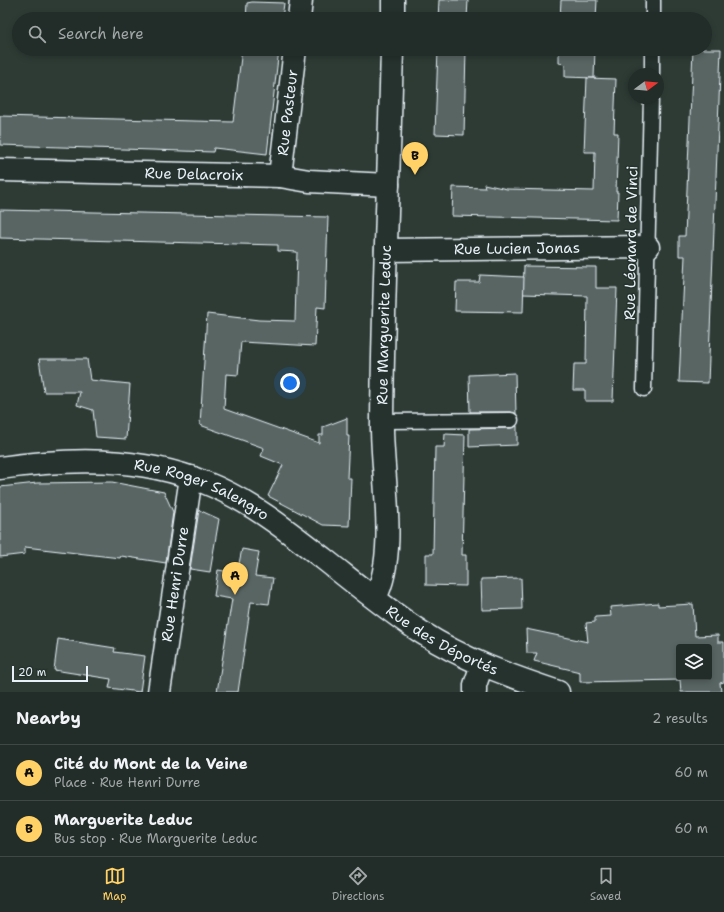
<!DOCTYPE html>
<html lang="en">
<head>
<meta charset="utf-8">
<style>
  :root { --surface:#222c28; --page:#2a3430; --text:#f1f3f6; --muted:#a2a7a8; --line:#3f4845; --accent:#ffd166 }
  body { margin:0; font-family:"Shantell Sans",sans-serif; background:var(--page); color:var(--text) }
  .controls { position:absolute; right:12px; bottom:12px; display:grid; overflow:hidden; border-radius:4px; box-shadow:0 2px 6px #0003 }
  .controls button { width:36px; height:36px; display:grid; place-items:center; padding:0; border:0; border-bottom:1px solid var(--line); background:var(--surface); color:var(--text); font:20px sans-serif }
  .compass { position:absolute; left:628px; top:68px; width:36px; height:36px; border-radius:50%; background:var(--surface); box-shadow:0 2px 6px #0003; rotate:74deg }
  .scale { position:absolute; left:12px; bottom:10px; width:76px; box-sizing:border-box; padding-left:4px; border:2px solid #e8f1f8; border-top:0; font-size:11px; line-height:14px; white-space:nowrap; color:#e8f1f8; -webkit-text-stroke:3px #26332d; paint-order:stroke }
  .you { position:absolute; left:290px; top:383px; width:14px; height:14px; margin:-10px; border:3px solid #fff; border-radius:50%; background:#1a73e8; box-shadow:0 0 0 6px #1a73e833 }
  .badge { display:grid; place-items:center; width:26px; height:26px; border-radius:50%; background:var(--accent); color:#111; font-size:13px; font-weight:700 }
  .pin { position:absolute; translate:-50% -33px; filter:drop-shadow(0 1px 2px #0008) }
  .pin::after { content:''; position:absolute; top:21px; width:14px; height:12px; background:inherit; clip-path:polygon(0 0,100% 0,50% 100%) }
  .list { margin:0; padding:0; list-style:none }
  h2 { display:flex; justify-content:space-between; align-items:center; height:52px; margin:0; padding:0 16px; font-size:17px }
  h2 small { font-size:13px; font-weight:400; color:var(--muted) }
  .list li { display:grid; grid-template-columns:26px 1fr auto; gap:12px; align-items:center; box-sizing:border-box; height:56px; padding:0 16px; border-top:1px solid var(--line) }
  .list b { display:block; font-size:15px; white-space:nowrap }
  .list p { margin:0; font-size:13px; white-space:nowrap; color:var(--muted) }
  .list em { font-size:13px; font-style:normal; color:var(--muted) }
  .icon { flex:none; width:22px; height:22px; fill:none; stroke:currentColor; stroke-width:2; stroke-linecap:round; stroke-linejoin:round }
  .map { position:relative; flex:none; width:724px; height:692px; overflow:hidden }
  .search { position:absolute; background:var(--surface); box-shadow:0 2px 6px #0003; left:12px; right:12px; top:12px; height:44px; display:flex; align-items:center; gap:10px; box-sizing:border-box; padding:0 14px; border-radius:22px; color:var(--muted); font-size:15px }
  .sheet { height:164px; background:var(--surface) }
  nav { display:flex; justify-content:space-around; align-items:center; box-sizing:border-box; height:56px; border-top:1px solid var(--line); background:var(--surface); font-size:11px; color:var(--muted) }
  nav a { display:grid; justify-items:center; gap:2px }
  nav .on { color:var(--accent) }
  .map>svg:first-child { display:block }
  .building { fill:#596563; stroke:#e8f1f8; fill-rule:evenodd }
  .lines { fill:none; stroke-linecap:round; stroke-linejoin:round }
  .lane-casing { stroke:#e8f1f8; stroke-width:17 }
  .street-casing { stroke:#e8f1f8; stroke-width:25 }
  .secondary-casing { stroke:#e8f1f8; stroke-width:25 }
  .lane { stroke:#26332d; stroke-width:14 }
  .street { stroke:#26332d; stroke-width:22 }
  .secondary { stroke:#26332d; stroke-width:22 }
  .labels { text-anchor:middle; stroke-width:3; stroke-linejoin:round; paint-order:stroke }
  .street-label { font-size:15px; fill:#e8f1f8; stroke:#26332d }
</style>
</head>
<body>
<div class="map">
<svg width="724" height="692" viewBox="0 0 724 692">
  <rect width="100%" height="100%" fill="#2e3b35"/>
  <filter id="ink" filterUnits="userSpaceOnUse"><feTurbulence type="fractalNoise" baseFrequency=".025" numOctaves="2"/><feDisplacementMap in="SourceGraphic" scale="8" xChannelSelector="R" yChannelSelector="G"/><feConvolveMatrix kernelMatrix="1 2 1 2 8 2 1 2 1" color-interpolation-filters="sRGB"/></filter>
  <g filter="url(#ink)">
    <!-- building -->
    <g class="building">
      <path d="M439 0H468L467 19H438Z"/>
      <path d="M561 0H597L596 19H560Z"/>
      <path d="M252 2 284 3 282 19H246L247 3Z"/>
      <path d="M242 49H279L267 154 214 148 213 152 0 145V116L233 122Z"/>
      <path d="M438 49H466L464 135 435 134Z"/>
      <path d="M559 49H595L594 78 565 77V64L559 63Z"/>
      <path d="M693 49H721L708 383 679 382 685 256H679V236H685Z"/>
      <path d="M587 78 616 79 614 133H618L616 192H618L617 220 452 216 453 187 485 188 484 184 507 189 594 191 595 152H584Z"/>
      <path d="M0 210 328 217 325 308 317 307 315 346 241 342 238 375 226 374 224 409 319 443V435H323V427L347 418V436H349L347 478H351L349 526 323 525 268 496 283 465 261 456 264 448 200 425 207 314 259 320 295 321 297 252 278 251V245L0 238Z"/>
      <path d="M524 266 596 267V288H617L613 401H585V390H573L574 364H586L587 296 523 294Z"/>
      <path d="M480 275 524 277 523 312 455 311 456 282H479Z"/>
      <path d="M39 359H87L90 380 130 384 126 439 96 437 93 410 77 405 80 392H44Z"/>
      <path d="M515 373 516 414 511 412H470L469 375Z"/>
      <path d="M517 426V445L469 447V429L511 428Z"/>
      <path d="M445 434 465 435 462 555H466V586L426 585V554H433L435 447H444Z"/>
      <path d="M112 482 164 492 173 512 166 563 121 556 120 558 25 547V554L0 557V487L37 483Z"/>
      <path d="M199 510 219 519 210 572 190 569Z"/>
      <path d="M242 549 259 552 255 576 273 578 269 604 251 602 238 692H217L232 599 214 596 218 570 237 573Z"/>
      <path d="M521 578 522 609 482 610 481 579Z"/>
      <path d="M658 603V606L693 604 695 636 718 635V642H724V682L720 683 721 692H681L680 680 580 682V672L534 661 537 653H527L526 629 588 642 586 623 595 622V617L611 616 610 607ZM679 647H709V677H679Z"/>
      <path d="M58 639 115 648 114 652 145 656 140 692 109 688 111 679 54 670Z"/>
    </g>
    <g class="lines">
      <!-- lane casing -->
      <g class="lane-casing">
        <g id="lane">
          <path d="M653 19V0"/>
          <path d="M652 74V49"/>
          <path d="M644 389 651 98"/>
          <path d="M382 421 511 420"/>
        </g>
      </g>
      <!-- street casing -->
      <g class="street-casing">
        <g id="street">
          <path d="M299 19 301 0"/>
          <path d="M393 19V0"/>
          <path id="s1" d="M0 170 280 176 309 181 388 185"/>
          <path id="s2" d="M280 176 295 49"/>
          <path id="s3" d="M386 250 648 247"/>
          <path id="s4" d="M375 598C399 552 381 473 382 422 383 297 389 173 392 49"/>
          <path id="s5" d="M159 692 191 477"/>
          <path d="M475 692V685L482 665"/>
        </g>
      </g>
      <!-- secondary casing -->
      <g class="secondary-casing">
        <g id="secondary">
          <path id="s6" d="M0 468C69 458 140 456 206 483 249 500 288 531 324 559 356 584 387 610 421 632 464 660 510 676 558 692"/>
        </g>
      </g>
      <!-- lane -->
      <use href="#lane" class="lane"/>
      <!-- street -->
      <use href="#street" class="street"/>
      <!-- secondary -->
      <use href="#secondary" class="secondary"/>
    </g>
  </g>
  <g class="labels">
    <!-- street labels -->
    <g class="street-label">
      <text dy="5" stroke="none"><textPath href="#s2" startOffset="64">Rue Pasteur</textPath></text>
      <text dy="5" stroke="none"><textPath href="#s1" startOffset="194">Rue Delacroix</textPath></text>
      <text transform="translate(631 243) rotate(-89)" y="5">Rue Léonard de Vinci</text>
      <text dy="5" stroke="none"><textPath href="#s3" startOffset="131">Rue Lucien Jonas</textPath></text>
      <text dy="5" stroke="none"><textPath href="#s4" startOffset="275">Rue Marguerite Leduc</textPath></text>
      <text dy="5" stroke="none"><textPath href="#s6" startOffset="207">Rue Roger Salengro</textPath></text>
      <text dy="5" stroke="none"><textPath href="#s5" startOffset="109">Rue Henri Durre</textPath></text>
      <text dy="5" stroke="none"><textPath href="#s6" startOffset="494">Rue des Déportés</textPath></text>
    </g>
  </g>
</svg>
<div class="controls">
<button><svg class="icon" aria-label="layers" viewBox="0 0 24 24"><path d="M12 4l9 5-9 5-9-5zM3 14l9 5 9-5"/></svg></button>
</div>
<svg class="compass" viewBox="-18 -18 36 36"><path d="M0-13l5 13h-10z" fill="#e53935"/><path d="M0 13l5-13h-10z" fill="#a2a7a8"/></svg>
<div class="scale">20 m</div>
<div class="you"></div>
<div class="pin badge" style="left:235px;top:595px">A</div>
<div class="pin badge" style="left:415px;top:175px">B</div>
<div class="search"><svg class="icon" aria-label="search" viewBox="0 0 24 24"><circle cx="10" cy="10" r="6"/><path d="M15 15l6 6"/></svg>Search here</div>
</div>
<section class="sheet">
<h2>Nearby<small>2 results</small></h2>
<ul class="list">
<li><span class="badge">A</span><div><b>Cité du Mont de la Veine</b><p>Place · Rue Henri Durre</p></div><em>60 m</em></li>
<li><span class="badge">B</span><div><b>Marguerite Leduc</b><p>Bus stop · Rue Marguerite Leduc</p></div><em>60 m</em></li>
</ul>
</section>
<nav>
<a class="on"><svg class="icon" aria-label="map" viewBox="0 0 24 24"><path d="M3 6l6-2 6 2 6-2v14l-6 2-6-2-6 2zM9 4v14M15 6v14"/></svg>Map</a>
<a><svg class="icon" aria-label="directions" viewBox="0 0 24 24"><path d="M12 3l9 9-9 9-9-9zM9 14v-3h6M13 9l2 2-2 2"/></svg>Directions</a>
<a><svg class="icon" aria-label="saved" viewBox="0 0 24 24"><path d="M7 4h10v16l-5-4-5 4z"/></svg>Saved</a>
</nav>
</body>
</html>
